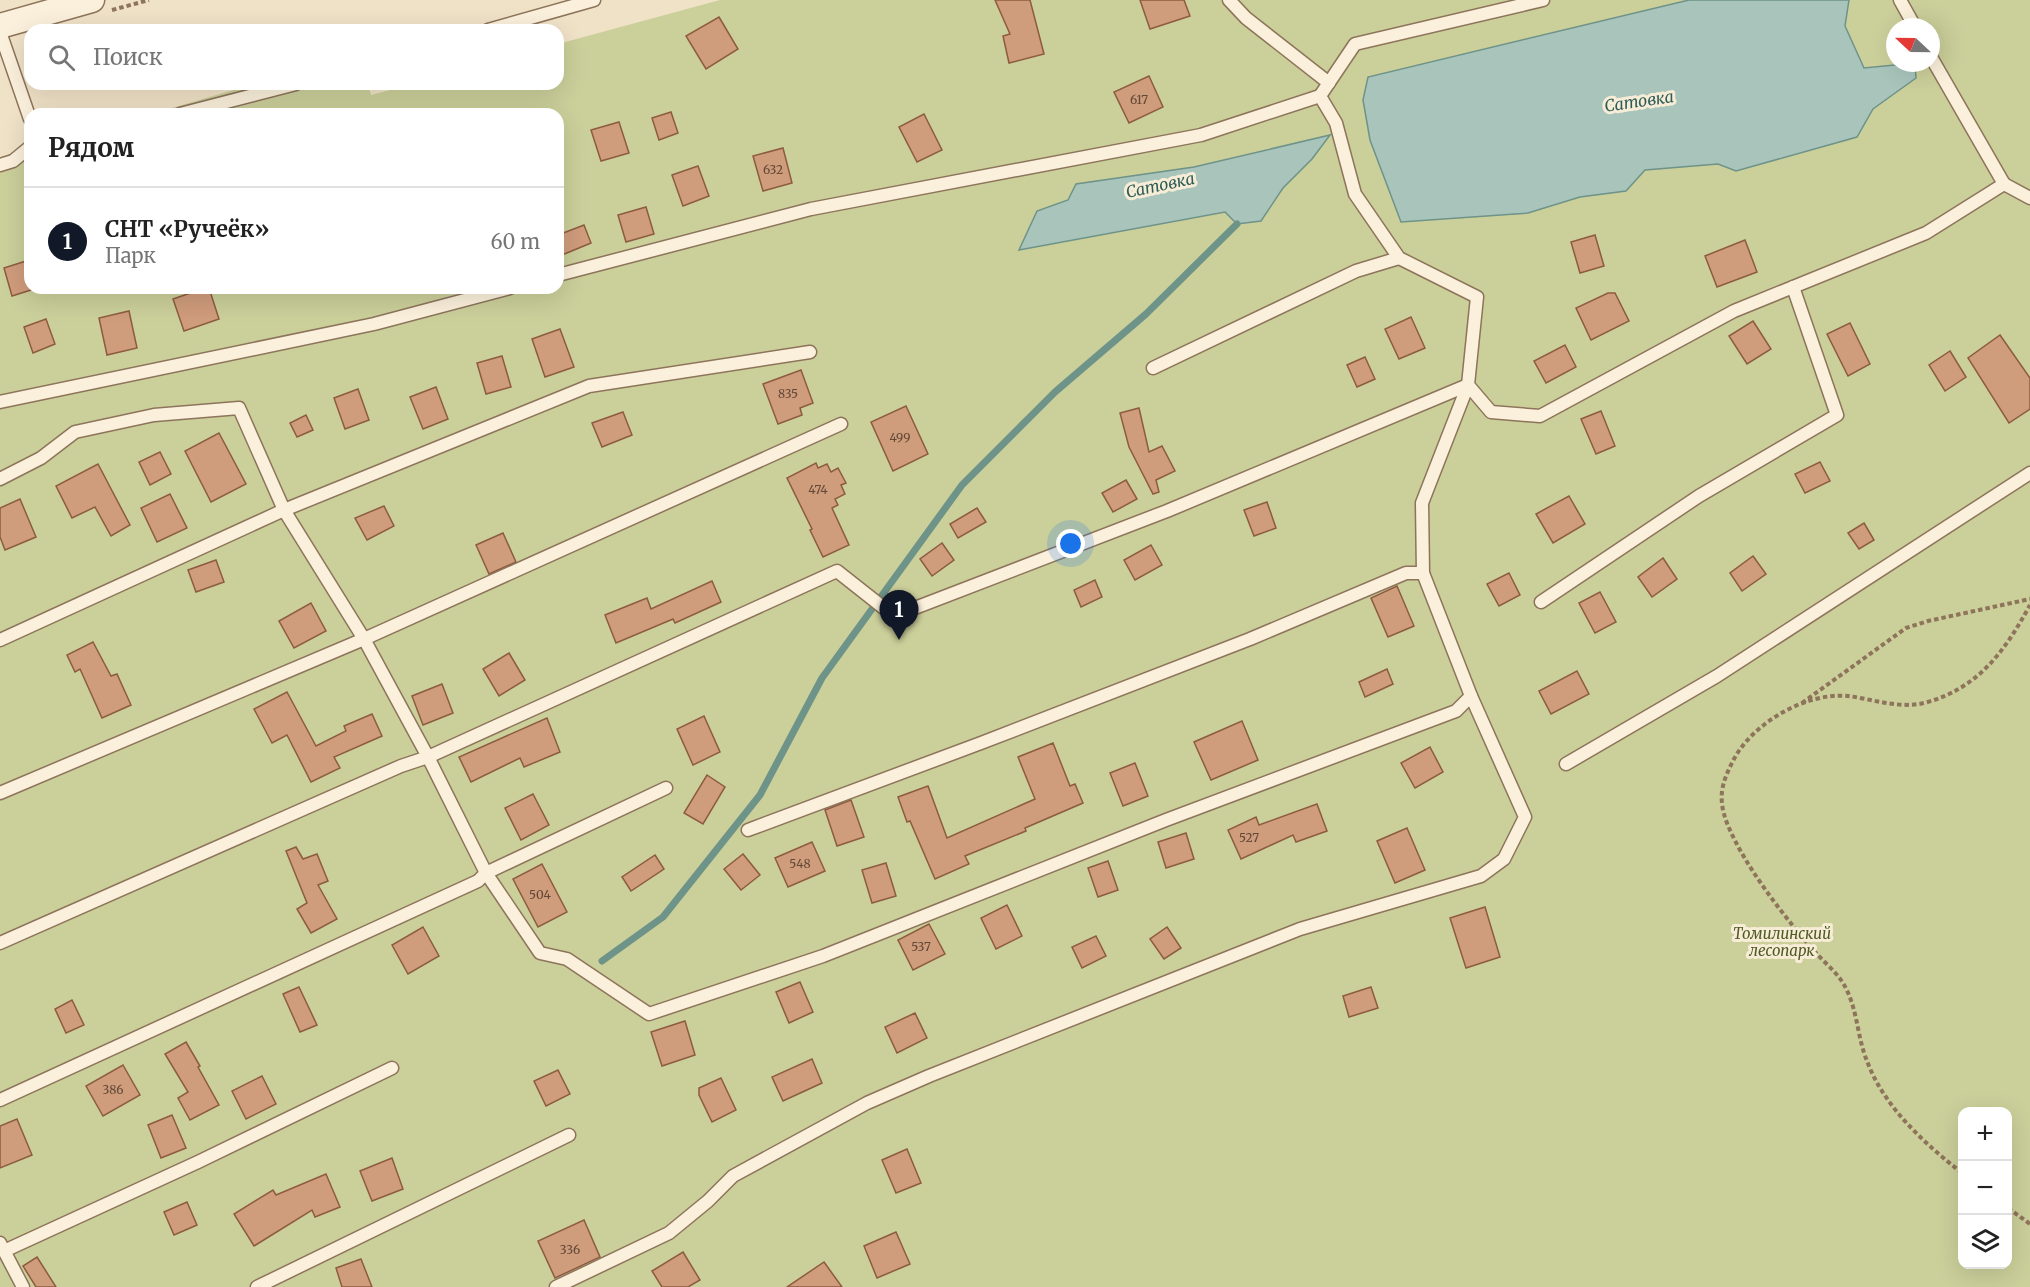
<!DOCTYPE html>
<html lang="ru">
<head>
<meta charset="utf-8">
<style>
  :root { --surface:#fff; --page:#f6f6f6; --text:#222; --muted:#767676; --line:#e0e0e0; --accent:#111827 }
  body { margin:0; font-family:Merriweather,serif; background:var(--page); color:var(--text) }
  .controls { position:absolute; right:18px; bottom:18px; display:grid; overflow:hidden; border-radius:12px; box-shadow:0 6px 24px #0002 }
  .controls button { width:54px; height:54px; display:grid; place-items:center; padding:0; border:0; border-bottom:2px solid var(--line); background:var(--surface); color:var(--text); font:30px sans-serif }
  .compass { position:absolute; left:1886px; top:18px; width:54px; height:54px; border-radius:50%; background:var(--surface); box-shadow:0 6px 24px #0002; rotate:292deg }
  .you { position:absolute; left:1071px; top:544px; width:21px; height:21px; margin:-15px; border:4px solid #fff; border-radius:50%; background:#1a73e8; box-shadow:0 0 0 9px #1a73e833 }
  .badge { display:grid; place-items:center; width:39px; height:39px; border-radius:50%; background:var(--accent); color:#fff; font-size:20px; font-weight:700 }
  .pin { position:absolute; translate:-50% -50px; filter:drop-shadow(0 2px 3px #0008) }
  .pin::after { content:''; position:absolute; top:32px; width:21px; height:18px; background:inherit; clip-path:polygon(0 0,100% 0,50% 100%) }
  .list { margin:0; padding:0; list-style:none }
  h2 { display:flex; justify-content:space-between; align-items:center; height:78px; margin:0; padding:0 24px; font-size:26px }
  h2 small { font-size:20px; font-weight:400; color:var(--muted) }
  .list li { display:grid; grid-template-columns:39px 1fr auto; gap:18px; align-items:center; box-sizing:border-box; height:108px; padding:0 24px; border-top:2px solid var(--line) }
  .list b { display:block; font-size:22px; white-space:nowrap }
  .list p { margin:0; font-size:20px; white-space:nowrap; color:var(--muted) }
  .list em { font-size:20px; font-style:normal; color:var(--muted) }
  .icon { flex:none; width:33px; height:33px; fill:none; stroke:currentColor; stroke-width:2; stroke-linecap:round; stroke-linejoin:round }
  .map { position:relative; flex:none; width:2030px; height:1287px; overflow:hidden }
  .search { position:absolute; background:var(--surface); box-shadow:0 6px 24px #0002; left:24px; top:24px; width:540px; height:66px; display:flex; align-items:center; gap:15px; box-sizing:border-box; padding:0 21px; border-radius:18px; color:var(--muted); font-size:22px }
  .panel { position:absolute; background:var(--surface); box-shadow:0 6px 24px #0002; left:24px; top:108px; width:540px; height:186px; border-radius:18px }
  .map>svg:first-child { display:block }
  .green { fill:#cbcf9a; fill-rule:evenodd }
  .water { fill:#a8c4bb; stroke:#6e9389; stroke-width:1.5 }
  .lines { fill:none; stroke-linecap:round; stroke-linejoin:round }
  .stream { stroke:#6e9389; stroke-width:7 }
  .building { fill:#cf9c7c; stroke:#8d5c40; stroke-width:1.5 }
  .lane-casing { stroke:#8d745b; stroke-width:15 }
  .street-casing { stroke:#8d745b; stroke-width:27 }
  .path { stroke:#8d745b; stroke-width:4; stroke-dasharray:4.5 3; stroke-linecap:butt }
  .lane { stroke:#faf0db; stroke-width:12 }
  .street { stroke:#faf0db; stroke-width:24 }
  .labels { text-anchor:middle; stroke-width:6; stroke-linejoin:round; paint-order:stroke }
  .number-label { font-size:12px; fill:#624937 }
  .park-label { font-size:15px; font-style:italic; fill:#4f5a25; stroke:#f7edd7 }
  .water-label { font-size:16px; font-style:italic; fill:#2e5d58; stroke:#f7edd7 }
</style>
</head>
<body>
<div class="map">
<svg width="2030" height="1287" viewBox="0 0 2030 1287">
  <rect width="100%" height="100%" fill="#f0e2c7"/>
  <!-- green -->
  <path class="green" d="M720 0H2030V1287H0V157L30 148V288H558V114H151L254 84H368L371 95 413 84H558V44ZM1895 27H1931V63H1895ZM1962 1112H2008V1264H1962Z"/>
  <!-- water -->
  <g class="water">
    <path d="M1689 0H1849L1845 26 1864 68 1915 63 1916 78 1873 109 1857 137 1736 171 1718 164 1645 170 1626 191 1580 197 1528 213 1401 222 1370 140 1363 100 1368 77Z"/>
    <path d="M1330 135 1312 159 1283 188 1261 221 1237 224 1225 212 1019 250 1037 211 1068 200 1076 184 1194 167Z"/>
  </g>
  <g class="lines">
    <!-- stream -->
    <path class="stream" d="M602 961 663 917 760 795 822 678 962 485 1055 392 1146 314 1237 224"/>
  </g>
  <!-- building -->
  <g class="building">
    <path d="M995 0H1030L1044 54 1009 63 1003 36 1010 34Z"/>
    <path d="M1140 0H1184L1190 16 1150 29Z"/>
    <path d="M719 17 738 49 706 69 686 36Z"/>
    <path d="M1149 76 1163 107 1129 123 1114 92Z"/>
    <path d="M671 112 678 133 659 140 652 118Z"/>
    <path d="M924 114 942 150 917 162 899 127Z"/>
    <path d="M619 122 629 153 601 161 591 130Z"/>
    <path d="M783 148 792 183 763 191 753 156Z"/>
    <path d="M698 166 709 196 683 206 672 175Z"/>
    <path d="M646 207 654 234 626 242 618 215Z"/>
    <path d="M584 225 591 243 562 255 558 244V235Z"/>
    <path d="M1595 235 1604 266 1580 273 1571 242Z"/>
    <path d="M1745 240 1757 272 1717 287 1705 256Z"/>
    <path d="M26 261 30 275V288L34 289 12 296 4 268Z"/>
    <path d="M205 288H209L219 319 184 331 173 299Z"/>
    <path d="M1608 293H1615L1629 321 1591 340 1576 308Z"/>
    <path d="M129 311 137 348 107 355 99 318Z"/>
    <path d="M1411 317 1425 348 1399 359 1385 329Z"/>
    <path d="M46 319 55 344 33 353 24 327Z"/>
    <path d="M1753 321 1771 349 1747 364 1729 336Z"/>
    <path d="M1850 323 1870 364 1848 376 1827 334Z"/>
    <path d="M560 329 574 367 545 377 532 339Z"/>
    <path d="M2000 335 2030 378V409L2009 423 1968 358Z"/>
    <path d="M1565 345 1576 367 1546 383 1534 361Z"/>
    <path d="M1950 351 1966 377 1945 391 1929 365Z"/>
    <path d="M502 356 511 387 486 394 477 363Z"/>
    <path d="M1365 357 1375 379 1357 387 1347 365Z"/>
    <path d="M801 370 813 403 800 408 802 415 778 424 763 384Z"/>
    <path d="M436 387 448 419 423 429 410 397Z"/>
    <path d="M358 389 369 420 345 429 334 398Z"/>
    <path d="M906 406 928 454 893 471 871 422Z"/>
    <path d="M1139 408 1149 452 1162 446 1175 471 1156 480 1159 492 1153 494 1129 447 1120 413Z"/>
    <path d="M1601 411 1615 446 1596 454 1581 419Z"/>
    <path d="M623 412 632 435 602 447 592 423Z"/>
    <path d="M306 415 313 430 297 437 290 423Z"/>
    <path d="M219 433 246 484 211 502 185 451Z"/>
    <path d="M160 452 171 474 150 485 139 462Z"/>
    <path d="M1820 462 1830 481 1805 493 1795 474Z"/>
    <path d="M816 463 818 468 827 464 831 472 838 468 846 483 841 485 845 494 835 499 838 505 832 508 849 545 823 557 810 530 812 529 787 478Z"/>
    <path d="M98 464 130 525 111 536 95 507 72 518 56 486Z"/>
    <path d="M1126 480 1137 499 1113 512 1102 493Z"/>
    <path d="M170 494 187 528 157 542 141 508Z"/>
    <path d="M1569 496 1585 524 1553 543 1536 514Z"/>
    <path d="M20 499 36 537 5 550 0 537V508Z"/>
    <path d="M1267 502 1276 528 1254 536 1244 510Z"/>
    <path d="M384 506 394 526 367 540 355 518Z"/>
    <path d="M977 508 986 522 958 538 950 524Z"/>
    <path d="M1864 523 1874 540 1859 549 1848 533Z"/>
    <path d="M503 533 516 562 489 574 476 545Z"/>
    <path d="M942 543 954 560 932 576 920 559Z"/>
    <path d="M1151 545 1162 565 1135 580 1124 560Z"/>
    <path d="M1753 556 1766 574 1742 591 1730 573Z"/>
    <path d="M1663 558 1677 579 1652 597 1638 577Z"/>
    <path d="M216 560 224 582 196 592 188 570Z"/>
    <path d="M1509 573 1520 595 1499 606 1487 584Z"/>
    <path d="M1095 580 1102 597 1081 607 1074 590Z"/>
    <path d="M712 581 721 602 675 623 673 619 616 643 605 615 647 598 651 609Z"/>
    <path d="M1397 586 1414 626 1388 637 1371 598Z"/>
    <path d="M1600 592 1616 622 1595 633 1579 603Z"/>
    <path d="M311 603 326 631 294 648 279 621Z"/>
    <path d="M93 642 111 676 117 674 131 705 102 718 80 669 75 672 67 655Z"/>
    <path d="M509 653 525 680 499 696 483 669Z"/>
    <path d="M1387 669 1393 684 1365 697 1359 682Z"/>
    <path d="M1577 671 1589 694 1551 714 1539 691Z"/>
    <path d="M442 684 453 713 423 725 412 696Z"/>
    <path d="M287 692 316 746 346 731 344 726 372 714 382 736 334 757 340 768 311 782 287 735 272 743 254 709Z"/>
    <path d="M704 716 720 752 693 765 677 729Z"/>
    <path d="M547 718 560 752 524 767 520 758 471 782 459 757Z"/>
    <path d="M1242 721 1258 760 1211 780 1194 742Z"/>
    <path d="M1053 743 1070 786 1075 784 1083 803 1025 828 1026 831 965 856 969 864 935 879 910 821 907 822 898 797 928 786 947 838 1035 799 1018 757Z"/>
    <path d="M1430 747 1443 772 1415 788 1401 763Z"/>
    <path d="M1135 763 1148 796 1123 806 1110 773Z"/>
    <path d="M707 775 725 787 703 824 684 813Z"/>
    <path d="M533 794 549 825 521 840 505 808Z"/>
    <path d="M851 800 864 837 837 846 825 810Z"/>
    <path d="M1317 804 1327 831 1296 842 1293 835 1241 859 1228 830 1256 817 1259 825Z"/>
    <path d="M1407 828 1425 870 1395 883 1377 841Z"/>
    <path d="M1186 833 1194 859 1166 868 1158 842Z"/>
    <path d="M812 842 825 871 788 887 775 858Z"/>
    <path d="M296 847 303 859 317 854 328 881 318 885 337 919 311 933 297 909 307 903 286 851Z"/>
    <path d="M743 854 760 875 741 890 724 869Z"/>
    <path d="M655 855 664 869 631 891 622 877Z"/>
    <path d="M1108 861 1118 890 1098 897 1088 868Z"/>
    <path d="M886 863 896 896 872 903 862 870Z"/>
    <path d="M542 864 567 912 538 927 513 879Z"/>
    <path d="M1007 905 1022 936 996 949 981 918Z"/>
    <path d="M1485 907 1500 957 1466 968 1450 918Z"/>
    <path d="M929 924 945 954 913 970 898 940Z"/>
    <path d="M423 927 439 956 408 974 392 945Z"/>
    <path d="M1167 927 1181 948 1164 959 1150 939Z"/>
    <path d="M1096 936 1106 956 1082 968 1072 947Z"/>
    <path d="M800 982 813 1012 789 1023 776 992Z"/>
    <path d="M299 987 317 1025 300 1032 283 994Z"/>
    <path d="M1371 987 1378 1008 1349 1017 1343 996Z"/>
    <path d="M72 1000 84 1025 66 1033 55 1009Z"/>
    <path d="M915 1013 927 1038 897 1053 885 1027Z"/>
    <path d="M685 1021 695 1055 662 1066 651 1032Z"/>
    <path d="M186 1042 200 1066 198 1067 219 1105 190 1120 178 1098 188 1092 165 1054Z"/>
    <path d="M812 1059 822 1083 783 1101 772 1077Z"/>
    <path d="M123 1065 140 1095 103 1116 86 1086Z"/>
    <path d="M558 1070 570 1094 546 1106 534 1081Z"/>
    <path d="M262 1076 276 1104 246 1119 232 1091Z"/>
    <path d="M721 1078 736 1110 712 1122 699 1095V1088Z"/>
    <path d="M172 1115 186 1148 161 1158 148 1125Z"/>
    <path d="M17 1119 32 1155 0 1168V1126Z"/>
    <path d="M907 1149 921 1183 896 1193 882 1160Z"/>
    <path d="M392 1158 403 1189 372 1201 360 1171Z"/>
    <path d="M326 1174 340 1207 315 1217 312 1210 254 1246 234 1214 273 1190 276 1195Z"/>
    <path d="M187 1202 197 1225 174 1235 164 1212Z"/>
    <path d="M584 1220 600 1257 555 1278 538 1241Z"/>
    <path d="M896 1232 910 1264 877 1278 864 1246Z"/>
    <path d="M683 1252 700 1280 688 1287H662L652 1271Z"/>
    <path d="M37 1257 56 1287H36L23 1266Z"/>
    <path d="M361 1259 372 1287H342L336 1268Z"/>
    <path d="M824 1262 842 1287H787Z"/>
  </g>
  <g class="lines">
    <!-- lane casing -->
    <g class="lane-casing">
      <g id="lane">
        <path d="M1229 0 1246 18 1329 83"/>
        <path d="M1900 0 1915 27"/>
        <path d="M488 30 594 0"/>
        <path d="M0 32 30 119"/>
        <path d="M1320 96 1355 44 1543 0"/>
        <path d="M180 114 296 84"/>
        <path d="M0 165 13 161 30 147"/>
        <path d="M2004 184 2030 198"/>
        <path d="M558 275 811 209 1201 135 1320 96 1336 123 1355 194 1399 258 1477 297 1468 385 1491 412 1540 416 1734 311 1926 233 2004 184 1931 57"/>
        <path d="M1153 368 1356 271 1399 258"/>
        <path d="M0 402 374 324 510 288"/>
        <path d="M0 479 41 458 75 432 154 415 239 408 284 510 364 639 428 757 486 873 540 953 567 959 649 1014 823 956 1166 820 1456 711 1471 696 1423 573 1422 503 1468 385 1167 511 894 616 837 571 428 757 401 766 0 943"/>
        <path d="M1541 602 1699 496 1837 415 1793 287"/>
        <path d="M0 640 284 510 589 386 810 352"/>
        <path d="M1566 764 1717 676 2030 473"/>
        <path d="M0 793 364 639 841 424"/>
        <path d="M748 830 981 743 1250 639 1406 573H1423"/>
        <path d="M0 1100 478 881 486 873 666 788"/>
        <path d="M0 1243 23 1287"/>
        <path d="M4 1251 198 1162 392 1068"/>
        <path d="M257 1287 569 1135"/>
        <path d="M556 1287 669 1233 708 1201 733 1176 867 1103 929 1076 1300 929 1481 876 1504 859 1525 817 1471 696"/>
      </g>
    </g>
    <!-- street casing -->
    <g class="street-casing">
      <path id="street" d="M0 26 92 0"/>
    </g>
    <!-- path -->
    <g class="path">
      <path d="M112 10 149 0"/>
      <path d="M1802 703 1906 628 1928 621 2030 599"/>
      <path d="M1962 1173C1924 1143 1884 1107 1867 1061 1856 1034 1858 1005 1841 980 1834 970 1824 962 1816 953 1786 919 1744 866 1727 823 1717 797 1722 782 1734 759 1753 723 1806 692 1848 696 1872 699 1899 709 1924 703 1978 689 2005 651 2030 605"/>
      <path d="M2008 1208 2030 1224"/>
    </g>
    <!-- lane -->
    <use href="#lane" class="lane"/>
    <!-- street -->
    <use href="#street" class="street"/>
  </g>
  <g class="labels">
    <!-- number labels -->
    <g class="number-label">
      <text x="1139" y="104">617</text>
      <text x="773" y="174">632</text>
      <text x="788" y="398">835</text>
      <text x="900" y="442">499</text>
      <text x="818" y="494">474</text>
      <text x="1249" y="842">527</text>
      <text x="800" y="868">548</text>
      <text x="540" y="899">504</text>
      <text x="921" y="951">537</text>
      <text x="113" y="1094">386</text>
      <text x="570" y="1254">336</text>
    </g>
    <!-- park labels -->
    <g class="park-label">
      <text x="1782" y="939">Томилинский<tspan x="1782" dy="17">лесопарк</tspan></text>
    </g>
    <!-- water labels -->
    <g class="water-label">
      <text transform="translate(1639 101) rotate(-8)" y="6">Сатовка</text>
      <text transform="translate(1160 185) rotate(-12)" y="6">Сатовка</text>
    </g>
  </g>
</svg>
<div class="controls">
<button>+</button>
<button>−</button>
<button><svg class="icon" aria-label="layers" viewBox="0 0 24 24"><path d="M12 4l9 5-9 5-9-5zM3 14l9 5 9-5"/></svg></button>
</div>
<svg class="compass" viewBox="-18 -18 36 36"><path d="M0-13l5 13h-10z" fill="#e53935"/><path d="M0 13l5-13h-10z" fill="#767676"/></svg>
<div class="you"></div>
<div class="pin badge" style="left:899px;top:640px">1</div>
<div class="search"><svg class="icon" aria-label="search" viewBox="0 0 24 24"><circle cx="10" cy="10" r="6"/><path d="M15 15l6 6"/></svg>Поиск</div>
<section class="panel">
<h2>Рядом<small></small></h2>
<ul class="list">
<li><span class="badge">1</span><div><b>СНТ «Ручеёк»</b><p>Парк</p></div><em>60 m</em></li>
</ul>
</section>
</div>
</body>
</html>
